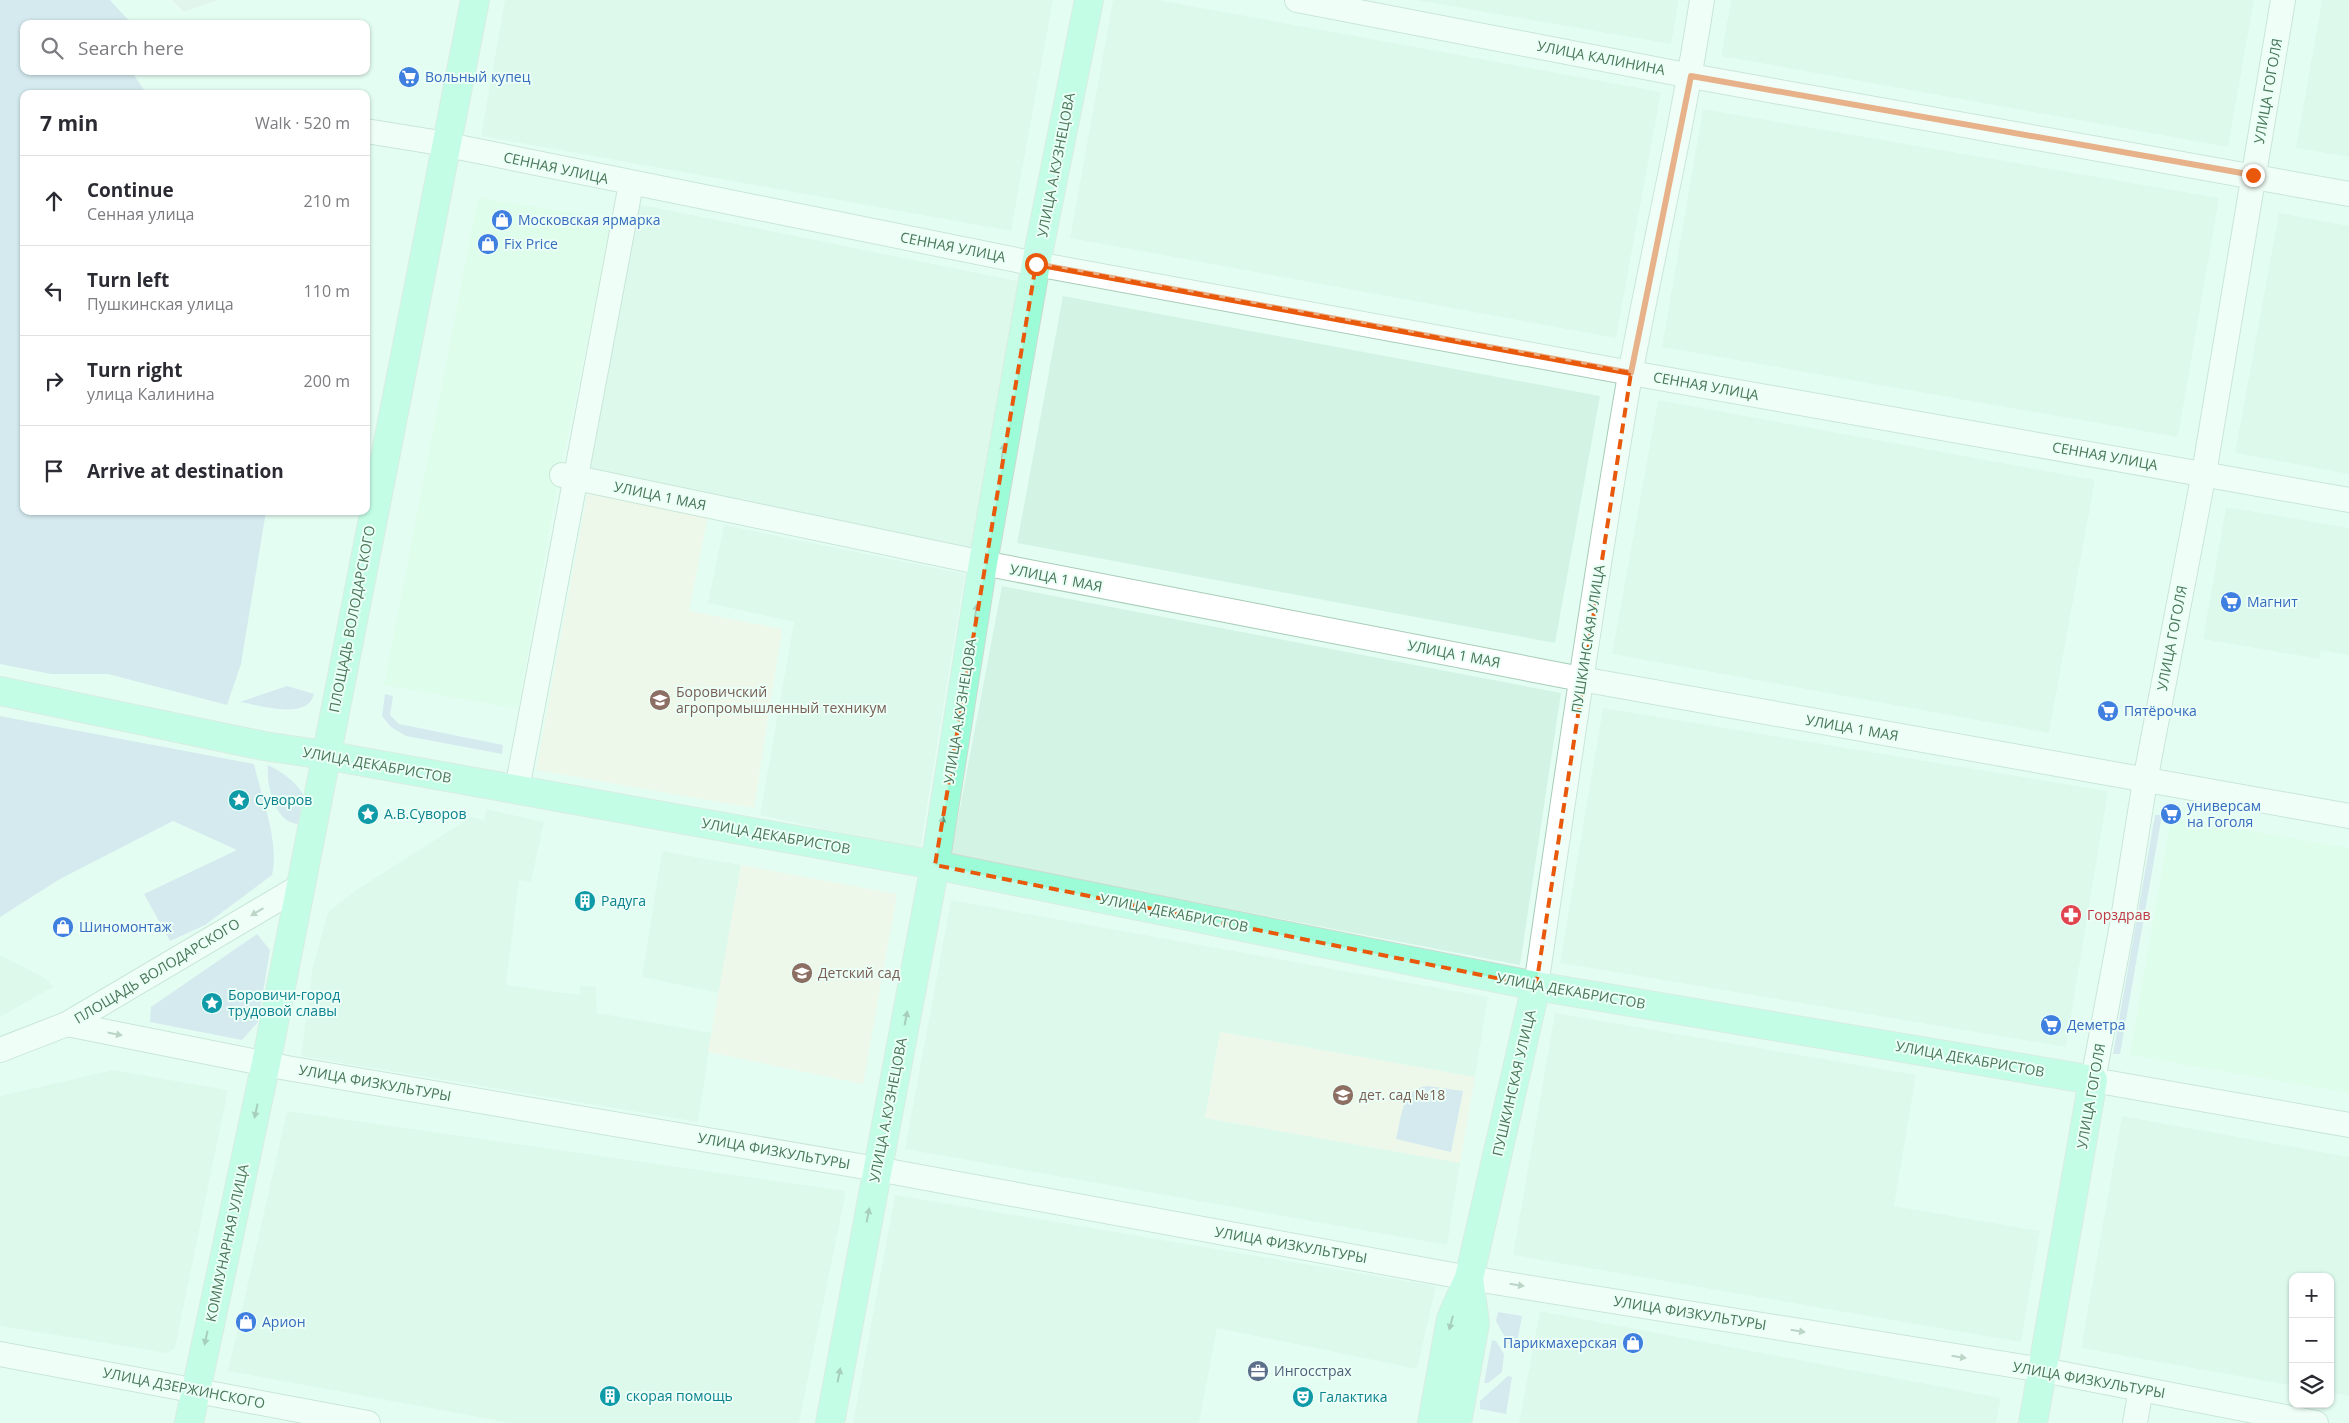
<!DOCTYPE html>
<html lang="en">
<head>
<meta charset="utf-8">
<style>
  :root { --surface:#fff; --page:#f2f2f3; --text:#2b2b33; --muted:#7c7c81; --line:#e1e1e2 }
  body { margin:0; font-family:"Open Sans",sans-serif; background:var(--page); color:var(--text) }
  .controls { position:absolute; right:15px; bottom:15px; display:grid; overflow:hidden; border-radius:10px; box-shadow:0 1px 4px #0004 }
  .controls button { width:45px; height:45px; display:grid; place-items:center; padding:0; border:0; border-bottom:1px solid var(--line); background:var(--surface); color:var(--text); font:25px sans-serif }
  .stop { position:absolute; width:15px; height:15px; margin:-11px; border:4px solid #ea580c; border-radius:50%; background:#fff }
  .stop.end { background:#ea580c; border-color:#fff; box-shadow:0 1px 5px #0008 }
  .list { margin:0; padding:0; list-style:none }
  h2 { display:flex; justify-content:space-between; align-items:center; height:65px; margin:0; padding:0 20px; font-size:21px }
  h2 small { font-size:16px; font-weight:400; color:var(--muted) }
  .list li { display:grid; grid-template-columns:32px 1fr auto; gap:15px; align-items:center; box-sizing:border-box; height:90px; padding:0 20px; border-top:1px solid var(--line) }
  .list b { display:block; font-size:19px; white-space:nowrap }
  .list p { margin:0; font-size:16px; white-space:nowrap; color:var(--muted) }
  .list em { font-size:16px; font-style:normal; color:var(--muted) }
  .icon { flex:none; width:28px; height:28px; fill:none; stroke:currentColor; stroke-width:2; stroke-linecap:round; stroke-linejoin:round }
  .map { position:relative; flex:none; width:2349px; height:1423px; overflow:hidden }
  .search { position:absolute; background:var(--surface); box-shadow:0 1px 4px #0004; left:20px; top:20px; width:350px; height:55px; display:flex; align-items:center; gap:12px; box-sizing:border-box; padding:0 18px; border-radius:10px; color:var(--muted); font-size:19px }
  .panel { position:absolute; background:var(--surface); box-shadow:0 1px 4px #0004; left:20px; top:90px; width:350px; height:425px; border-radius:10px }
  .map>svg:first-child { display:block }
  .residential { fill:#d3f4e4 }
  .commercial { fill:#d8fde2 }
  .industrial { fill:#dfece5 }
  .education { fill:#f9f0e1 }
  .green { fill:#c2d3eb }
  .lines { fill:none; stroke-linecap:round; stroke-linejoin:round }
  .minor-casing { stroke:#a8ccb7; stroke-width:26 }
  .major-casing { stroke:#ccd9d0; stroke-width:30 }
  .minor { stroke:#fff; stroke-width:24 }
  .major { stroke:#9cfcd7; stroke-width:28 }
  .oneway { fill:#5e9878 }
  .oneway2 { fill:#89a692 }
  .route { stroke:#ea580c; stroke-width:6 }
  .marked { fill:none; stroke:#e8590c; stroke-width:4; stroke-dasharray:10 6; stroke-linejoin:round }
  .labels { text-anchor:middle; stroke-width:4; stroke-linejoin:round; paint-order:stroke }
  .street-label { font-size:14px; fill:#497658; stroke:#ebfff7 }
  .shop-label { font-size:14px; fill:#366cbe; stroke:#ebfff7; text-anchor:start }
  .education-label { font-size:14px; fill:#785e54; stroke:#ebfff7; text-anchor:start }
  .culture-label { font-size:14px; fill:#0d838f; stroke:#ebfff7; text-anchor:start }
  .health-label { font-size:14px; fill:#be3a42; stroke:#ebfff7; text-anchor:start }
  .service-label { font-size:14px; fill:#4e5e75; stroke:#ebfff7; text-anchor:start }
</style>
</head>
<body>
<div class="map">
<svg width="2349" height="1423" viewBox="0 0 2349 1423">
  <rect width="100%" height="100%" fill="#e4fdf3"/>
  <!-- residential -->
  <g class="residential">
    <path d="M505 0H1053L1011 231 481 136Z"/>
    <path d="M1113 0H1158L1661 92 1616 338 1070 238Z"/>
    <path d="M1416 0H1679L1671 44Z"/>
    <path d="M1731 0H2254L2228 147 1721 56Z"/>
    <path d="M2322 0H2349V157L2296 148Z"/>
    <path d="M1703 109 2219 198 2178 437 1662 347Z"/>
    <path d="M638 204 1022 282 971 548 588 468Z"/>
    <path d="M2279 213 2349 226V474L2235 453Z"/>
    <path d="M1063 296 1600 396 1555 643 1017 543Z"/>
    <path d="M1658 400 2095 480 2049 733 1612 654Z"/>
    <path d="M2226 507 2349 528V655L2321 650 2319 659 2203 639Z"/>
    <path d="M724 525 965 574 920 850 760 815 794 622 708 603Z"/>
    <path d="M1002 586 1561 693 1520 965 951 855Z"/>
    <path d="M1603 708 2108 791 2066 1047 1560 963Z"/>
    <path d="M486 809 544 822 531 882 519 880 506 985 580 995V986L596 987 597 1013 712 1033 698 1122 301 1056 313 966 328 912 358 889 471 817 484 820Z"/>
    <path d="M662 851 741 865 719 993 642 977Z"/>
    <path d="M951 900 1488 997 1475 1077 1220 1032 1205 1118 1460 1163 1447 1245 905 1149Z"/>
    <path d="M0 955 45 978 53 987 0 1017Z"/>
    <path d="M1555 1013 1916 1075 1894 1206 2040 1231 2021 1342 1513 1255Z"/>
    <path d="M113 1070 228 1090 175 1348 167 1353 0 1326V1096Z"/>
    <path d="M287 1111 846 1191 799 1423H512L228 1371Z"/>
    <path d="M2122 1116 2349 1157V1396L2330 1392V1277H2293V1386L2081 1348Z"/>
    <path d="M895 1195 1436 1286 1417 1369 1217 1328 1199 1423H853Z"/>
    <path d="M1540 1311 2001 1398 1996 1423H1519Z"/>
  </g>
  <!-- commercial -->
  <g class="commercial">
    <path d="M478 198 613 219 560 471 518 709 384 685Z"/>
    <path d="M2171 817 2349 848V1093L2130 1055Z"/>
  </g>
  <!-- industrial -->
  <path class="industrial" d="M172 0H218L184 12Z"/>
  <!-- education -->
  <g class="education">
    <path d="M588 490 708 516 689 611 782 629 754 808 536 770Z"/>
    <path d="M741 865 897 894 863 1084 708 1052Z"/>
    <path d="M1220 1032 1475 1077 1460 1163 1205 1118Z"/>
  </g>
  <!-- green -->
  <g class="green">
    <path d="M0 0H110L132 24H24V71H131L147 94H24V511H266L241 664 227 705 108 674H51L0 664Z"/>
    <path d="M287 686 314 694C308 721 259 705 240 702Z"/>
    <path d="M385 694 393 696 390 715 399 724 503 745 502 754 406 736 391 727 382 716Z"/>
    <path d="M0 716 254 764C261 795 280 844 272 875L205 925 170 941 144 894 237 850 173 821 60 879 0 917Z"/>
    <path d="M268 765C283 772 304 787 306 804 307 811 306 818 306 825 301 824 295 824 290 822 273 814 266 781 268 765Z"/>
    <path d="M2155 815H2162L2120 1054H2113Z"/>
    <path d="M257 934 270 950 258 1022 242 1040 150 1022 151 1007Z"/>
    <path d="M1428 1086 1463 1091 1451 1152 1396 1139C1402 1117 1401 1088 1428 1086Z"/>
    <path d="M1498 1312 1522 1316 1516 1348 1510 1347 1496 1321Z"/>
    <path d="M1492 1340 1496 1341 1504 1354 1502 1372 1488 1383H1484Z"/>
    <path d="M1508 1376 1512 1377 1506 1414 1480 1409V1401Z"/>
  </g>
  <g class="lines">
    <!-- minor casing -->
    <g class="minor-casing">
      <g id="minor">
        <path d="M1297 0 1691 76 2349 194"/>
        <path d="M2283 0 2204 473 2145 781 2122 925 2093 1080 2349 1125"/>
        <path d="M366 131 428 141 1036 264 1631 373 2349 500"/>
        <path d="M562 475 983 563 1581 679 2349 816"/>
        <path d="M517 789 631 184"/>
        <path d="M1536 986C1566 782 1595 578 1630 375 1653 250 1683 126 1702 0"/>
        <path d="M67 1024 287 1068 877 1169 1469 1278 2043 1370 2316 1423"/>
        <path d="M0 1050 67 1024 299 887"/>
        <path d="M0 1354 368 1423"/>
        <path d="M2135 1423 2141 1389"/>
      </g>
    </g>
    <!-- major casing -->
    <g class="major-casing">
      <g id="major">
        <path d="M0 691 264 746 325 755 935 865 1536 986 2093 1080 2033 1423"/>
        <path d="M189 1423 266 1063 475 0"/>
        <path d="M830 1423 935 865 983 563 1036 264 1089 0"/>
        <path d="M1432 1423 1451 1319 1469 1278 1536 986"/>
        <path d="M1457 1423 1475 1323 1469 1279"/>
      </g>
    </g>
    <!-- minor -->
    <use href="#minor" class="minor"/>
    <!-- major -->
    <use href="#major" class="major"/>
  </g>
  <!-- one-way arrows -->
  <defs><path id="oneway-solid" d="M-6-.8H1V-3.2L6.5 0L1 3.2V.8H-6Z" transform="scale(1.25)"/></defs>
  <g class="oneway">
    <use href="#oneway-solid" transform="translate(1003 451) rotate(-80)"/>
    <use href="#oneway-solid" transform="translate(976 611) rotate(-81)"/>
    <use href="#oneway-solid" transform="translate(942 823) rotate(-81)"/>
    <use href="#oneway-solid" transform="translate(906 1018) rotate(-79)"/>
    <use href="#oneway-solid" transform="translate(256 1111) rotate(102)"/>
    <use href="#oneway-solid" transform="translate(868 1215) rotate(-79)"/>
    <use href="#oneway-solid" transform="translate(1451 1323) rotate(105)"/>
    <use href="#oneway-solid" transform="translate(206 1338) rotate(102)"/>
    <use href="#oneway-solid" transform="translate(839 1375) rotate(-79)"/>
  </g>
  <g class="oneway2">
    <use href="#oneway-solid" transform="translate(257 912) rotate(149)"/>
    <use href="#oneway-solid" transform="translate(115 1034) rotate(11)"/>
    <use href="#oneway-solid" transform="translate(1517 1285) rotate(9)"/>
    <use href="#oneway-solid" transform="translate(1798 1331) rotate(9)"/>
    <use href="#oneway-solid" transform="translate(1959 1357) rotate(9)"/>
  </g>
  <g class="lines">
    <!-- route -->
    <path class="route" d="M1036 264 1631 373 1691 76 2253 175"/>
  </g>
  <!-- marked area -->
  <path d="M0 0H2349V1423H0ZM1036 264 1631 373 1536 986 935 865Z" fill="#e4fdf3" fill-opacity=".55" fill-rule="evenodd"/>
  <path class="marked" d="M1036 264 1631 373 1536 986 935 865Z"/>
  <!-- icons -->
  <defs>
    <g id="supermarket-disc" transform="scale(1.125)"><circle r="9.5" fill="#3f7fe0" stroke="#ebfff7"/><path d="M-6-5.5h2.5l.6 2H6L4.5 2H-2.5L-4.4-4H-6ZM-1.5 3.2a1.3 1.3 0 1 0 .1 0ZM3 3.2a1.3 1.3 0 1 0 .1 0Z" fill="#fff"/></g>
    <g id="shop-disc" transform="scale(1.125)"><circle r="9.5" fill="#3f7fe0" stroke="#ebfff7"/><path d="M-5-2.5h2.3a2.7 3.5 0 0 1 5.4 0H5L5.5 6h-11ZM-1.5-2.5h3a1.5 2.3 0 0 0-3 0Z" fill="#fff"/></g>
    <g id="university-disc" transform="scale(1.125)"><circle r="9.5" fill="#8d6e63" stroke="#ebfff7"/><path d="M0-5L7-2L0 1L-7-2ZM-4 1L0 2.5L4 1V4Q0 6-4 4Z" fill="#fff"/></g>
    <g id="sight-disc" transform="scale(1.125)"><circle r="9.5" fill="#0f9aa8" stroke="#ebfff7"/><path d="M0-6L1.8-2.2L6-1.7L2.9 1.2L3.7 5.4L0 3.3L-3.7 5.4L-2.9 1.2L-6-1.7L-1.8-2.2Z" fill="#fff"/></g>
    <g id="building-disc" transform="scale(1.125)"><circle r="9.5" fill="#0f9aa8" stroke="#ebfff7"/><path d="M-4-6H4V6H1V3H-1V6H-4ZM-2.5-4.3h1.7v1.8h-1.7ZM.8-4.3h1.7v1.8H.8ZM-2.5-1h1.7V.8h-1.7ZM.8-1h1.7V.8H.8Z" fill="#fff"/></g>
    <g id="pharmacy-disc" transform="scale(1.125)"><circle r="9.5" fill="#e0444e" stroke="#ebfff7"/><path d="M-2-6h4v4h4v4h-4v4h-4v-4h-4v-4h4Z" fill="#fff"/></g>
    <g id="school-disc" transform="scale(1.125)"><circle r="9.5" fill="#8d6e63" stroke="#ebfff7"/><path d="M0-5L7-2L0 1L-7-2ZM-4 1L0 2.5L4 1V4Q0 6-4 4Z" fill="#fff"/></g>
    <g id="office-disc" transform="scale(1.125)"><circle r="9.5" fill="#5c6f8a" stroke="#ebfff7"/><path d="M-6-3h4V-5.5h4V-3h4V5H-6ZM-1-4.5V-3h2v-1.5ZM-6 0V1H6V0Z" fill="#fff"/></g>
    <g id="theatre-disc" transform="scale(1.125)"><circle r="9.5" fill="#0f9aa8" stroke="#ebfff7"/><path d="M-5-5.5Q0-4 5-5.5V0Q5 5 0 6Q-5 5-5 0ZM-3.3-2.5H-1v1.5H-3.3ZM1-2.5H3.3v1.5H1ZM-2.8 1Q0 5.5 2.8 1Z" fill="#fff"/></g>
  </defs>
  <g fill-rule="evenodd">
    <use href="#supermarket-disc" x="409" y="77"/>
    <use href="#shop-disc" x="502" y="220"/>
    <use href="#shop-disc" x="488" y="244"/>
    <use href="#supermarket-disc" x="2231" y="602"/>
    <use href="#university-disc" x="660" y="700"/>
    <use href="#supermarket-disc" x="2108" y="711"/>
    <use href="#sight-disc" x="239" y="800"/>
    <use href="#sight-disc" x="368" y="814"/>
    <use href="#supermarket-disc" x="2171" y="814"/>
    <use href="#building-disc" x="585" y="901"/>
    <use href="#pharmacy-disc" x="2071" y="915"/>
    <use href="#shop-disc" x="63" y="927"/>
    <use href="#school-disc" x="802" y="973"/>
    <use href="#sight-disc" x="212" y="1003"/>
    <use href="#supermarket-disc" x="2051" y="1025"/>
    <use href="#school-disc" x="1343" y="1095"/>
    <use href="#shop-disc" x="246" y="1322"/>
    <use href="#shop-disc" x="1633" y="1343"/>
    <use href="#office-disc" x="1258" y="1371"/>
    <use href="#building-disc" x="610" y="1396"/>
    <use href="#theatre-disc" x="1303" y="1397"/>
  </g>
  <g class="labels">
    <!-- street labels -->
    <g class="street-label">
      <text transform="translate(1601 58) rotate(11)" y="5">УЛИЦА КАЛИНИНА</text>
      <text transform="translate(2268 91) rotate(-80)" y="5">УЛИЦА ГОГОЛЯ</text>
      <text transform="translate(1056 165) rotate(-79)" y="5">УЛИЦА А.КУЗНЕЦОВА</text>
      <text transform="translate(556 168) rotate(12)" y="5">СЕННАЯ УЛИЦА</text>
      <text transform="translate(953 247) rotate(11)" y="5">СЕННАЯ УЛИЦА</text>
      <text transform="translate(1706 386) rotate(10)" y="5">СЕННАЯ УЛИЦА</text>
      <text transform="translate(2105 456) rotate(10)" y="5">СЕННАЯ УЛИЦА</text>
      <text transform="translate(660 496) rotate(12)" y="5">УЛИЦА 1 МАЯ</text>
      <text transform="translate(1056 578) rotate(11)" y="5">УЛИЦА 1 МАЯ</text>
      <text transform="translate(352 619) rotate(-79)" y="5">ПЛОЩАДЬ ВОЛОДАРСКОГО</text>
      <text transform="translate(2172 638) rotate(-79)" y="5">УЛИЦА ГОГОЛЯ</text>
      <text transform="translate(1588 639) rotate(-81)" y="5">ПУШКИНСКАЯ УЛИЦА</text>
      <text transform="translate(1454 654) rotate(11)" y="5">УЛИЦА 1 МАЯ</text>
      <text transform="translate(960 711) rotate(-81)" y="5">УЛИЦА А.КУЗНЕЦОВА</text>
      <text transform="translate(1852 728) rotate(10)" y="5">УЛИЦА 1 МАЯ</text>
      <text transform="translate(377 765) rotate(10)" y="5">УЛИЦА ДЕКАБРИСТОВ</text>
      <text transform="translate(776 836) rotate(10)" y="5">УЛИЦА ДЕКАБРИСТОВ</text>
      <text transform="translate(1174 913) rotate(11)" y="5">УЛИЦА ДЕКАБРИСТОВ</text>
      <text transform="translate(157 971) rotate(-31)" y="5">ПЛОЩАДЬ ВОЛОДАРСКОГО</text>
      <text transform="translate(1571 991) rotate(10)" y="5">УЛИЦА ДЕКАБРИСТОВ</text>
      <text transform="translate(1970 1059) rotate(10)" y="5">УЛИЦА ДЕКАБРИСТОВ</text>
      <text transform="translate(375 1083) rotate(10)" y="5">УЛИЦА ФИЗКУЛЬТУРЫ</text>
      <text transform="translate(1514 1083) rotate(-77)" y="5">ПУШКИНСКАЯ УЛИЦА</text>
      <text transform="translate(2091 1096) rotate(-80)" y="5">УЛИЦА ГОГОЛЯ</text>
      <text transform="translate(888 1110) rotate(-79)" y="5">УЛИЦА А.КУЗНЕЦОВА</text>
      <text transform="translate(774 1151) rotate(10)" y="5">УЛИЦА ФИЗКУЛЬТУРЫ</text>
      <text transform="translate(227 1243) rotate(-78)" y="5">КОММУНАРНАЯ УЛИЦА</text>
      <text transform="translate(1291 1245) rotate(10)" y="5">УЛИЦА ФИЗКУЛЬТУРЫ</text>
      <text transform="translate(1690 1313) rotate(9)" y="5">УЛИЦА ФИЗКУЛЬТУРЫ</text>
      <text transform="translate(2089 1380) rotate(10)" y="5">УЛИЦА ФИЗКУЛЬТУРЫ</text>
      <text transform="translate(184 1388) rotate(11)" y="5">УЛИЦА ДЗЕРЖИНСКОГО</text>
    </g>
    <!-- shop labels -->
    <g class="shop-label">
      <text x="425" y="82">Вольный купец</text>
      <text x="518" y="225">Московская ярмарка</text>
      <text x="504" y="249">Fix Price</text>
      <text x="2247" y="607">Магнит</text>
      <text x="2124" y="716">Пятёрочка</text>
      <text x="2187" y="811">универсам<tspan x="2187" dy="16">на Гоголя</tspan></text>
      <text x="79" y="932">Шиномонтаж</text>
      <text x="2067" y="1030">Деметра</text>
      <text x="262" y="1327">Арион</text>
      <text x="1617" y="1348" text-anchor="end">Парикмахерская</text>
    </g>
    <!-- education labels -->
    <g class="education-label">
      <text x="676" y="697">Боровичский<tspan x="676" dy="16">агропромышленный техникум</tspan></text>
      <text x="818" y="978">Детский сад</text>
      <text x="1359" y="1100">дет. сад №18</text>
    </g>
    <!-- culture labels -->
    <g class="culture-label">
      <text x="255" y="805">Суворов</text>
      <text x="384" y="819">А.В.Суворов</text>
      <text x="601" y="906">Радуга</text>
      <text x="228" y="1000">Боровичи-город<tspan x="228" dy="16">трудовой славы</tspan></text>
      <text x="626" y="1401">скорая помощь</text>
      <text x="1319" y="1402">Галактика</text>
    </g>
    <!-- health labels -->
    <g class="health-label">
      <text x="2087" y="920">Горздрав</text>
    </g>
    <!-- service labels -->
    <g class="service-label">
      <text x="1274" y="1376">Ингосстрах</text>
    </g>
  </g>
</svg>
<div class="controls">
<button>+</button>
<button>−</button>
<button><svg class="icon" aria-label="layers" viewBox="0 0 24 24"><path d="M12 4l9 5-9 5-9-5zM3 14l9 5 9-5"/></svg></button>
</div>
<div class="stop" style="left:1036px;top:264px"></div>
<div class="stop end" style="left:2253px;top:175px"></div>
<div class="search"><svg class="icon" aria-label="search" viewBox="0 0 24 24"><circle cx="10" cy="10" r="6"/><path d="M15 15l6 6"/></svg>Search here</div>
<section class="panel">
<h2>7 min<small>Walk · 520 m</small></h2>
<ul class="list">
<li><svg class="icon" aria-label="ahead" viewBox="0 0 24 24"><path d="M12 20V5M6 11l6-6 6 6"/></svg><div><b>Continue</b><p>Сенная улица</p></div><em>210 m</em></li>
<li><svg class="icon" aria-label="left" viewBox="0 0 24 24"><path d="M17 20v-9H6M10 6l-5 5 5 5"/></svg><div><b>Turn left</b><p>Пушкинская улица</p></div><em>110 m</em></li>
<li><svg class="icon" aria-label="right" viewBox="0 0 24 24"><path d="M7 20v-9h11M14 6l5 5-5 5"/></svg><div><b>Turn right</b><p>улица Калинина</p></div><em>200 m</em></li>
<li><svg class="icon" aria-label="arrive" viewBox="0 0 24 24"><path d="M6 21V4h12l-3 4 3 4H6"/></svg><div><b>Arrive at destination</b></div></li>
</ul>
</section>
</div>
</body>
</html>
